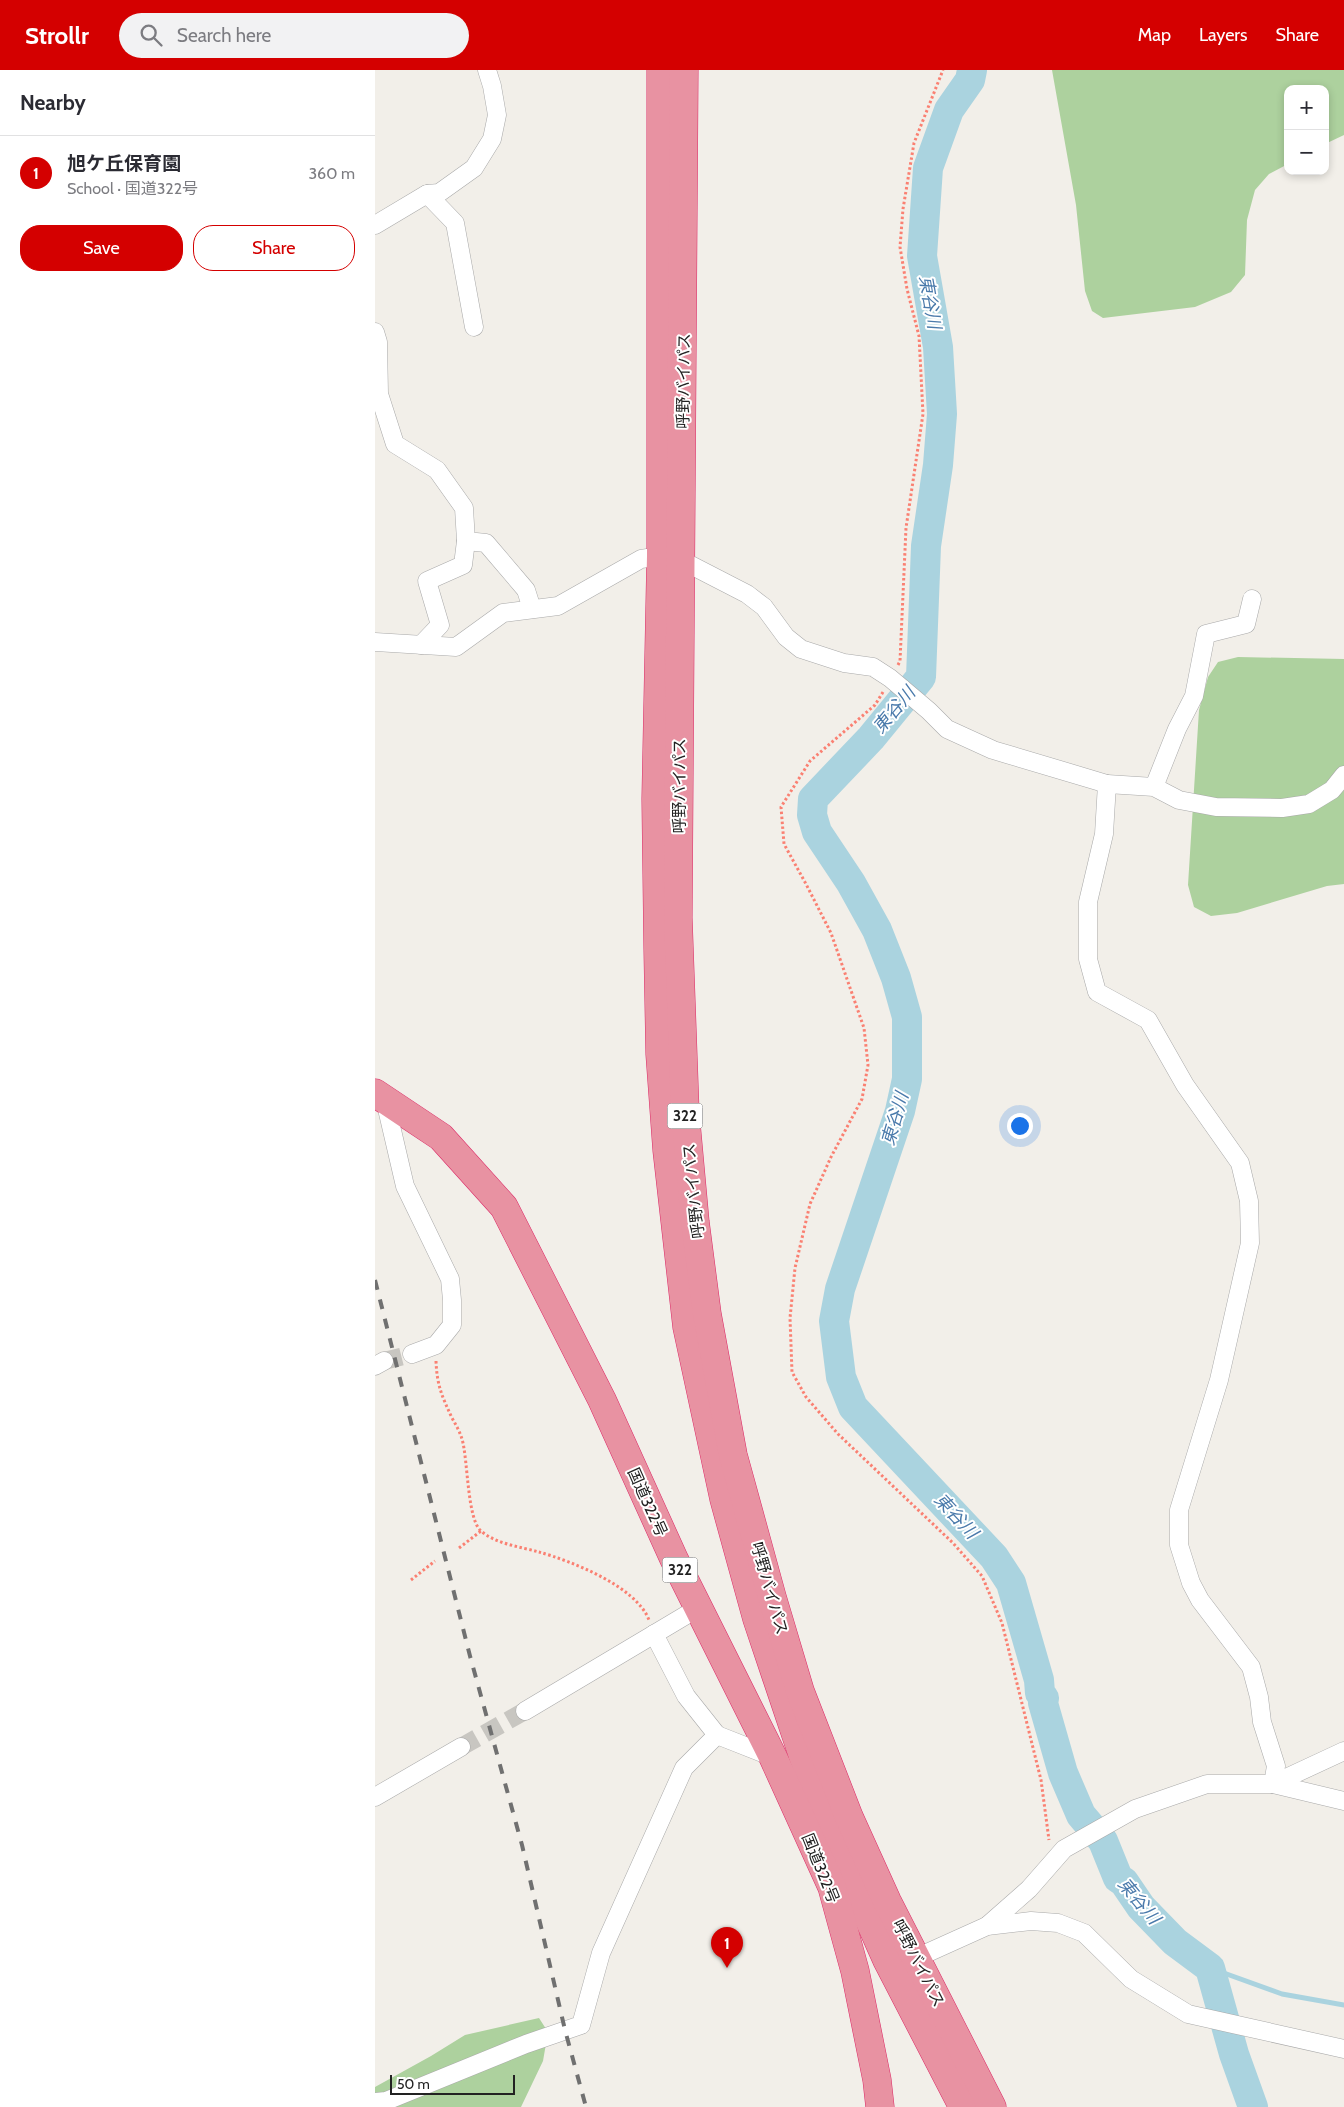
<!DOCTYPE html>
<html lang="en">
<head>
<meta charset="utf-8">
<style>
  :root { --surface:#fff; --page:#f2f2f3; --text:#2b2b33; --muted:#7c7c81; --line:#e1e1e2; --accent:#d40000 }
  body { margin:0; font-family:Cabin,"Noto Sans JP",sans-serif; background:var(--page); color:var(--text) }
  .controls { position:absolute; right:15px; top:15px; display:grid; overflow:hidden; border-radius:10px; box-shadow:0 2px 8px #0003 }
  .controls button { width:45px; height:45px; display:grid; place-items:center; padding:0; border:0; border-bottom:1px solid var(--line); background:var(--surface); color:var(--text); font:25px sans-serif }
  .scale { position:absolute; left:15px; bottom:12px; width:125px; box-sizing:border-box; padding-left:5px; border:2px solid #222; border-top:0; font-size:14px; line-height:18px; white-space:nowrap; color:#222; -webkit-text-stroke:4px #fff; paint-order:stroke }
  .you { position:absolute; left:644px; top:1055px; width:18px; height:18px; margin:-12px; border:4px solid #fff; border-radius:50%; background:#1a73e8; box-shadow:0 0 0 8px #1a73e833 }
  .badge { display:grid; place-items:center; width:32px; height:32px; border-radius:50%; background:var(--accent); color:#fff; font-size:16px; font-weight:700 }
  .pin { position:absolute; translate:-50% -41px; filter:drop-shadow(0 1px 2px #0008) }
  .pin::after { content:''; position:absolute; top:26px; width:18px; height:15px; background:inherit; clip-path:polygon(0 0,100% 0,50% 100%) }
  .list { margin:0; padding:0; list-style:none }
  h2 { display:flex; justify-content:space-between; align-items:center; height:65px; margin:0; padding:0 20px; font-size:21px }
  h2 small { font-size:16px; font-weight:400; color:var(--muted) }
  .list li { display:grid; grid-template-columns:32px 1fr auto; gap:15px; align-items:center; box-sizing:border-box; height:75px; padding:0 20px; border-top:1px solid var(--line) }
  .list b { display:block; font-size:19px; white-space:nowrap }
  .list p { margin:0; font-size:16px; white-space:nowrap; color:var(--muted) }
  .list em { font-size:16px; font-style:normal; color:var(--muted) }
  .actions { display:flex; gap:10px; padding:15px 20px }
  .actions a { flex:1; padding:11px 0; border:1px solid var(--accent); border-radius:20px; text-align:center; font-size:18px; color:var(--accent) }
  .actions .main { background:var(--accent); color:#fff }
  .icon { flex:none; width:28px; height:28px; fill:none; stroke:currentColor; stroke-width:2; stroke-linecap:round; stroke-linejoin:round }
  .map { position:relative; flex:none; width:969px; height:2037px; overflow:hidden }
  header { display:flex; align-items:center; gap:30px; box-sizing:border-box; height:70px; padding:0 25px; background:var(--accent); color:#fff }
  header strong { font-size:24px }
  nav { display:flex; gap:28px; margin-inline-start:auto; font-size:18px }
  .search { width:350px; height:45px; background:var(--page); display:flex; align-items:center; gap:12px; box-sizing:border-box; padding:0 18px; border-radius:28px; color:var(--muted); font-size:19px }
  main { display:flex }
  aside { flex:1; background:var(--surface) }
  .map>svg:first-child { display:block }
  .forest { fill:#add19e }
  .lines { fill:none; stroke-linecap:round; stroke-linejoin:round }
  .stream { stroke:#aad3df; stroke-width:5 }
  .river { stroke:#aad3df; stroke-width:30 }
  .street-tunnel { stroke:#c8c6c1; stroke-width:18; stroke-dasharray:18 9; stroke-linecap:butt }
  .street-casing { stroke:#a9a9a9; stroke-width:19 }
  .highway-casing { stroke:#dc2a67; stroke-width:29 }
  .path { stroke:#fa8072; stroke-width:3; stroke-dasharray:2.5 2.5; stroke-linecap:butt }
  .street { stroke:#fff; stroke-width:18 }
  .highway { stroke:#e892a2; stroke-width:28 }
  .rail { stroke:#707070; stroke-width:4; stroke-dasharray:10 10; stroke-linecap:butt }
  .labels { text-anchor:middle; stroke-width:4; stroke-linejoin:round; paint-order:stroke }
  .shield { fill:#fff; stroke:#646464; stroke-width:1 }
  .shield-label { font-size:15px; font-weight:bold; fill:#222 }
  .street-label { font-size:16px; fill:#222; stroke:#fff }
  .water-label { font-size:18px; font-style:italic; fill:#4a7aab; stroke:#fff }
</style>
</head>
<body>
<header>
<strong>Strollr</strong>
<div class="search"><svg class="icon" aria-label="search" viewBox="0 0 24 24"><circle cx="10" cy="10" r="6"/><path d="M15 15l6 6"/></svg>Search here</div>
<nav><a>Map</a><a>Layers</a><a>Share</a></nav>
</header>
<main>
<aside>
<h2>Nearby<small></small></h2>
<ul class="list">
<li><span class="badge">1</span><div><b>旭ケ丘保育園</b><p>School · 国道322号</p></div><em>360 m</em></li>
</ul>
<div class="actions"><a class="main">Save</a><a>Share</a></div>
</aside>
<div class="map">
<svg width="969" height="2037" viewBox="0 0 969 2037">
  <rect width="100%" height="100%" fill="#f2efe9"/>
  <!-- forest -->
  <g class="forest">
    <path d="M677 0H969V65L950 74V19H913V94L894 104 880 120 872 150 870 205 856 222 820 237 728 248 717 241 710 221 701 135Z"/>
    <path d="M863 587 969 589V814L952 816 862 843 836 846 819 837 813 815 824 640 833 607 843 592Z"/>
    <path d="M164 1948 173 1962 168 1991 146 2037H0V2017L56 1986 90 1965Z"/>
  </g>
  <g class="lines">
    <!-- stream -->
    <path class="stream" d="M835 1898 907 1924 969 1935"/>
    <!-- river -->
    <path class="river" d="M597 0 595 10 574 40 553 98 547 186 563 277 567 344 563 395 551 476 546 607 496 668 438 729 437 745 442 762 476 813 502 860 521 908 532 947V1009L525 1041 465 1219 459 1251 466 1307 478 1337 619 1487 636 1513 664 1610 665 1623 669 1628 668 1633 688 1703 706 1745 728 1771 743 1808 749 1812 766 1837 800 1872 835 1898 859 1984 878 2037"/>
    <!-- street-tunnel -->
    <g class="street-tunnel">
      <path d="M9 1291 37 1284"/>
      <path d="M86 1677 150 1641"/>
    </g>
    <!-- street casing -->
    <g class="street-casing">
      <g id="street">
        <path d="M52 124 80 153 99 257"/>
        <path d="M0 155 52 124 64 123 99 98 117 69 122 45 117 16 112 0"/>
        <path d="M0 262 3 272 4 324 20 374 62 400 89 438 91 471 111 473 151 520 157 539"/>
        <path d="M0 572 81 577 128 543 183 536 266 489 286 486 306 490 372 524 389 537 411 567 426 579 469 593 498 597 515 608 554 641 572 659 618 680 732 714 729 764 713 832V889L722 922 773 950 810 1015 865 1093 874 1131 875 1173 844 1310 804 1440V1475L816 1513 825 1530 876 1597 884 1627 887 1652 901 1696 898 1714"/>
        <path d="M46 575 65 555 52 511 88 495 91 471"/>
        <path d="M732 714 779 717 804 730 841 737 907 738 934 734 957 720 969 705"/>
        <path d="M779 717 802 659 819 626 831 564 871 554 877 529"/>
        <path d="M9 1026 30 1116 75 1209 77 1230V1255L61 1275 37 1284"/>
        <path d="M0 1296 9 1291"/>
        <path d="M279 1564 311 1626 342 1665"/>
        <path d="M150 1641 323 1538"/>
        <path d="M898 1714 969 1681"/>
        <path d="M0 1727 86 1677"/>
        <path d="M612 1856 654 1819 689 1779 760 1739 832 1714H898L969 1731"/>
        <path d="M531 1889 541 1888 612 1856 656 1851 683 1853 709 1863 756 1909 813 1944 969 1979"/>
        <path d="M0 2032 11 2031 151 1974 206 1955 226 1883 309 1698 342 1665 398 1687"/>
      </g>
    </g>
    <!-- highway casing -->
    <g class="highway-casing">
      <g id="highway">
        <path d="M286 0V486L281 729 283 879 285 984 292 1080 312 1257 349 1429 382 1549 428 1686 467 1789 512 1890 588 2037"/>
        <path d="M309 0 303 848 310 1042 320 1152 332 1244 358 1385 397 1527 425 1621 474 1747 512 1831 617 2037"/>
        <path d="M0 1023 66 1067 129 1137 227 1330 299 1489 398 1687 457 1817 480 1901 502 2010 505 2037"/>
      </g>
    </g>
    <!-- path -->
    <g class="path">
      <path d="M523 595 525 591 531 458 548 344 544 266 532 219 525 177 528 139 539 73 568 0"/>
      <path d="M508 622 500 635 435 691 406 737 409 774 431 814 456 863 489 958 493 995 487 1029 456 1087 435 1134 420 1198 415 1248 417 1302 431 1327 463 1364 578 1473 607 1506 627 1553 666 1710 674 1770"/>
      <path d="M61 1291C62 1316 67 1326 77 1348 81 1355 85 1362 87 1369 93 1389 92 1449 106 1461 121 1474 146 1477 164 1482 196 1491 261 1516 274 1550"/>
      <path d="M84 1478 106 1461"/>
      <path d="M36 1510 60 1491"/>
    </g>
    <!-- street -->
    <use href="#street" class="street"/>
    <!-- highway -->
    <use href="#highway" class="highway"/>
    <!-- rail -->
    <path class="rail" d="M0 1210 95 1586 147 1775 190 1960 211 2037"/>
  </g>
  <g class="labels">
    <!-- shield labels -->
    <g class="shield">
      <rect x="292.5" y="1033.5" width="35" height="25" rx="4"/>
      <rect x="287.5" y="1487.5" width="35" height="25" rx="4"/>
    </g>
    <g class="shield-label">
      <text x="310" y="1051">322</text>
      <text x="305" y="1505">322</text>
    </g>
    <!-- street labels -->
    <g class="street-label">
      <text transform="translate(308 311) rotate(-89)" y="6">呼野バイパス</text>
      <text transform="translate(304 716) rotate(-90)" y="6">呼野バイパス</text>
      <text transform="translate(318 1121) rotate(-96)" y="6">呼野バイパス</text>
      <text transform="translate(273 1432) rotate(66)" y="6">国道322号</text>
      <text transform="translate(395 1518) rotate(74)" y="6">呼野バイパス</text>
      <text transform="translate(446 1798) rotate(68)" y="6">国道322号</text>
      <text transform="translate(544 1893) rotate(63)" y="6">呼野バイパス</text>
    </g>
    <!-- water labels -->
    <g class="water-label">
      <text transform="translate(555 232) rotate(80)" y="6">東谷川</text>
      <text transform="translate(519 640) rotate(-50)" y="6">東谷川</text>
      <text transform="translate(520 1049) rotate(-74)" y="6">東谷川</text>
      <text transform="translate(581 1446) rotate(47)" y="6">東谷川</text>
      <text transform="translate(764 1831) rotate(50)" y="6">東谷川</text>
    </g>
  </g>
</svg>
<div class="controls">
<button>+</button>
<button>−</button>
</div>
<div class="scale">50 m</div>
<div class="you"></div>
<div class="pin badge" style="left:352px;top:1898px">1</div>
</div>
</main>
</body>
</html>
